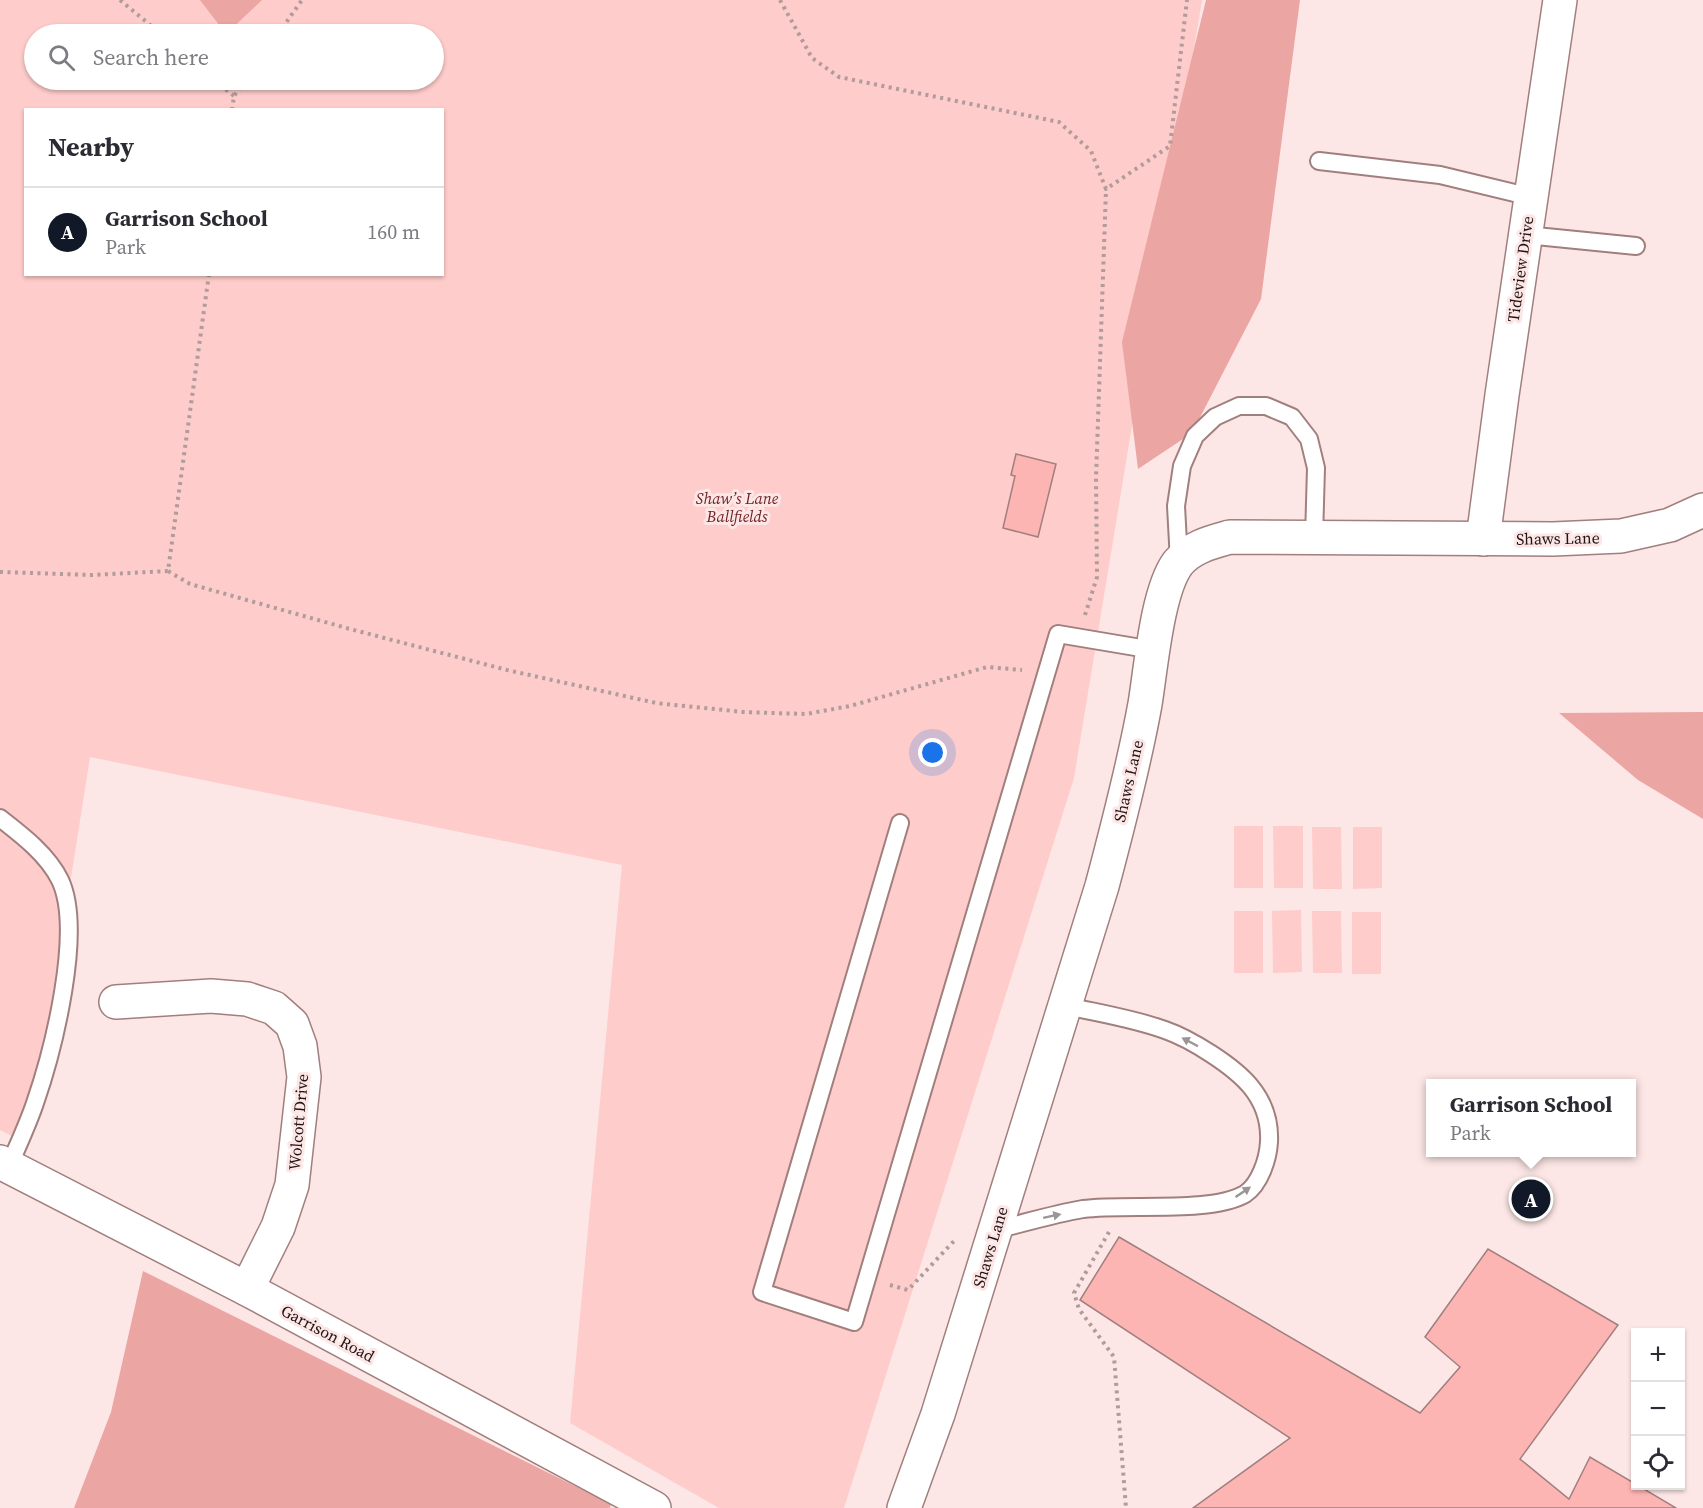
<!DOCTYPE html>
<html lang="en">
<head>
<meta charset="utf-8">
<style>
  :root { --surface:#fff; --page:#f7f7f7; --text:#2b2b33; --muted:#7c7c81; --line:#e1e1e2; --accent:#111827 }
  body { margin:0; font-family:"Source Serif 4",serif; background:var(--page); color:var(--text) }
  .controls { position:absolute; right:18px; bottom:18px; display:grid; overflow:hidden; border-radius:0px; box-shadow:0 2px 4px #0004 }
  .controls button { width:54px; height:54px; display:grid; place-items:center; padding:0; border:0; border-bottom:2px solid var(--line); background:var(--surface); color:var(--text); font:30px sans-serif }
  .you { position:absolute; left:933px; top:753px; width:21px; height:21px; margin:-15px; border:4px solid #fff; border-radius:50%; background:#1a73e8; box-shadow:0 0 0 9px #1a73e833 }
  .badge { display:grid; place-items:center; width:39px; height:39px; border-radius:50%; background:var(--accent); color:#fff; font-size:20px; font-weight:700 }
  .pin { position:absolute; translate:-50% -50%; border:3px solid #fff; box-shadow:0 2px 6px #0006 }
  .popup { position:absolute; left:1426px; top:1079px; width:210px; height:78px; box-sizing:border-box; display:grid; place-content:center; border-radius:0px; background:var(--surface); filter:drop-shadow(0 2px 4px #0005); font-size:20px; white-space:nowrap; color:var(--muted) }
  .popup b { font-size:22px; color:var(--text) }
  .popup::after { content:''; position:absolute; left:50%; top:100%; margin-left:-12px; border:12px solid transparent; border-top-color:var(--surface) }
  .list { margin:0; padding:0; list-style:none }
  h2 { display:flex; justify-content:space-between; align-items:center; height:78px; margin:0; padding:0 24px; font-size:26px }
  h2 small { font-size:20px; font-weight:400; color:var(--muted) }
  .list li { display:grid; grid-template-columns:39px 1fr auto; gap:18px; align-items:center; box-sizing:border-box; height:90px; padding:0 24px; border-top:2px solid var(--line) }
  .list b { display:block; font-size:22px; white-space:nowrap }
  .list p { margin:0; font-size:20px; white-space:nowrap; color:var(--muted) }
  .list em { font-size:20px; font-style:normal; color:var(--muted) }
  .icon { flex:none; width:33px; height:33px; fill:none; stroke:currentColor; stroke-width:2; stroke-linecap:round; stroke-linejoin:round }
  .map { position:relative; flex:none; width:1703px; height:1508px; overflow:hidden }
  .search { position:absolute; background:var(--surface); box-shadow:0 2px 4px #0004; left:24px; top:24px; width:420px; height:66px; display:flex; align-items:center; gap:15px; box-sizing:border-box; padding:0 21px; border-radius:33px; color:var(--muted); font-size:22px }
  .panel { position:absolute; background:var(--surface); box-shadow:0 2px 4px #0004; left:24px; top:108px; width:420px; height:168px; border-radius:0px }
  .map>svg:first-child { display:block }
  .green { fill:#feccca; fill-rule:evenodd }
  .forest { fill:#eba5a2 }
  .building { fill:#fdb5b3; stroke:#a07f7e; stroke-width:1.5 }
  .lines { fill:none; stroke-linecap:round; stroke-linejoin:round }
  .lane-casing { stroke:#a07f7d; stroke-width:20 }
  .street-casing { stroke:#a07f7d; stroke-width:36 }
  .path { stroke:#af9c9b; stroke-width:4; stroke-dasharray:3 4.5; stroke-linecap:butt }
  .lane { stroke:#fff; stroke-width:16 }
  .street { stroke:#fff; stroke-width:33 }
  .oneway { fill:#9b9595 }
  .labels { text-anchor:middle; stroke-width:6; stroke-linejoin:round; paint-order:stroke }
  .street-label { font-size:16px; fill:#211414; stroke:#fde7e6 }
  .park-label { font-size:16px; font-style:italic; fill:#701f24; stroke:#fde7e6 }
</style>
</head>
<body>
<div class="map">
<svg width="1703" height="1508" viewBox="0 0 1703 1508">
  <rect width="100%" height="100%" fill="#fde7e6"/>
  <!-- green -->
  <g class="green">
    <path d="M0 0H1202L1074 778 844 1508H719L570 1423 622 865 90 757 29 1145 0 1130ZM34 34H434V80H34ZM26 110H442V274H26Z"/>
    <rect x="1234" y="826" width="29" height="62"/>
    <path d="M1273 826H1303V888H1274Z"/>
    <path d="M1312 827H1341L1342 889H1313Z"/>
    <path d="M1353 827H1382V888L1353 889Z"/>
    <path d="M1301 910 1302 972 1273 973 1272 911Z"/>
    <rect x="1234" y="911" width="29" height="62"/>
    <path d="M1312 911H1341L1342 973H1313Z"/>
    <rect x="1352" y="912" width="29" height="62"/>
  </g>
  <!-- forest -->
  <g class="forest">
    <path d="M200 0H262L226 34Z"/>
    <path d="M1206 0H1300L1261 299 1192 433 1138 469 1122 342Z"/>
    <path d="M1703 712V819L1638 780 1559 713Z"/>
    <path d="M143 1271 611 1504 610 1508H74L111 1412Z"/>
  </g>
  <!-- building -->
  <g class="building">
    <path d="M1016 454 1056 464 1038 537 1003 528 1015 476 1011 475Z"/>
    <path d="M1119 1237 1420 1413 1460 1367 1425 1337 1488 1249 1618 1325 1520 1459 1569 1499 1590 1457 1676 1508H1193L1290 1438 1080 1300Z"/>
  </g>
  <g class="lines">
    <!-- lane casing -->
    <g class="lane-casing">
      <g id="lane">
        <path d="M1319 161 1440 175 1531 197"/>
        <path d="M1526 235 1636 246"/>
        <path d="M1179 561 1176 506 1182 466 1195 436 1215 417 1239 406H1266L1292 417 1309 439 1316 468 1314 538"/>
        <path d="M0 818C22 835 48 855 60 880 84 930 53 1051 35 1103 28 1124 18 1145 9 1166"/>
        <path d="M900 823 762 1292 854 1322 1058 634 1153 650"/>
        <path d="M995 1230C1024 1223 1054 1214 1083 1209 1126 1203 1210 1214 1245 1194 1260 1184 1268 1159 1269 1142 1270 1122 1264 1103 1251 1087 1234 1066 1191 1039 1165 1030 1132 1018 1097 1013 1063 1005"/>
      </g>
    </g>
    <!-- street casing -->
    <g class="street-casing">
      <g id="street">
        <path d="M1483 539 1502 395 1560 0"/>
        <path d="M116 1002 211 996 247 999 274 1008 292 1024 300 1046 304 1077 292 1185 278 1227 247 1289"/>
        <path d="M0 1162 247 1289 654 1508"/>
        <path d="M904 1508 938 1414 1102 886C1118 826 1134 765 1145 704 1151 668 1157 591 1178 563 1191 547 1212 542 1230 537L1553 539 1621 536 1670 525 1703 510"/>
      </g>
    </g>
    <!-- path -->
    <g class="path">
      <path d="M120 0 161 34"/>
      <path d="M780 0 812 58 839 77 1059 122 1091 151 1106 189 1170 146 1187 0"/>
      <path d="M278 34 302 0"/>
      <path d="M214 80 234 96"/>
      <path d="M232 110 234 96 246 80"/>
      <path d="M209 274 168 571 190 584 350 629 507 670 656 703 743 712 806 714 850 706 987 667 1022 670"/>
      <path d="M0 572 92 575 168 571"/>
      <path d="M1085 615 1097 577 1096 478 1106 189"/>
      <path d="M1109 1232 1074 1293 1079 1309 1114 1357 1126 1508"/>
      <path d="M890 1285 908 1290 954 1241"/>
    </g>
    <!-- lane -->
    <use href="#lane" class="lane"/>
    <!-- street -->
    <use href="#street" class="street"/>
  </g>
  <!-- one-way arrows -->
  <defs><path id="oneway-solid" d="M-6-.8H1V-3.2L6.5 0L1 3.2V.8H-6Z" transform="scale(1.5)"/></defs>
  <g class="oneway">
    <use href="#oneway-solid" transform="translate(1190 1042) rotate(-152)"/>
    <use href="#oneway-solid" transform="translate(1243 1192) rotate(-34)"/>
    <use href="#oneway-solid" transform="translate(1052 1216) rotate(-12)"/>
  </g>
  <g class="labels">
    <!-- street labels -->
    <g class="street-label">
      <text transform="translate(1520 269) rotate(-82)" y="6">Tideview Drive</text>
      <text transform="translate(1558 538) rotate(-1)" y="6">Shaws Lane</text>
      <text transform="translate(1128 781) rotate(-77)" y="6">Shaws Lane</text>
      <text transform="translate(298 1122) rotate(-85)" y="6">Wolcott Drive</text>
      <text transform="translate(990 1247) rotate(-73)" y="6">Shaws Lane</text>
      <text transform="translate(328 1333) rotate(28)" y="6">Garrison Road</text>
    </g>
    <!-- park labels -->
    <g class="park-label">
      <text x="737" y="504">Shaw’s Lane<tspan x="737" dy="18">Ballfields</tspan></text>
    </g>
  </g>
</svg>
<div class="controls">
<button>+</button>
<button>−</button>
<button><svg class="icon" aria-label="locate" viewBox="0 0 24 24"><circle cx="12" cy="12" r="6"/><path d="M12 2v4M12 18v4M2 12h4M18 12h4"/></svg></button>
</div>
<div class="you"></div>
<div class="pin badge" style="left:1531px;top:1199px">A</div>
<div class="popup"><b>Garrison School</b>Park</div>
<div class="search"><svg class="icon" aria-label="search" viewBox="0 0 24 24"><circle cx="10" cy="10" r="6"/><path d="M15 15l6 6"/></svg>Search here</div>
<section class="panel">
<h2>Nearby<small></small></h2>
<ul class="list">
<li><span class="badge">A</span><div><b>Garrison School</b><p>Park</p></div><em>160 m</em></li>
</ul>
</section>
</div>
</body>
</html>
